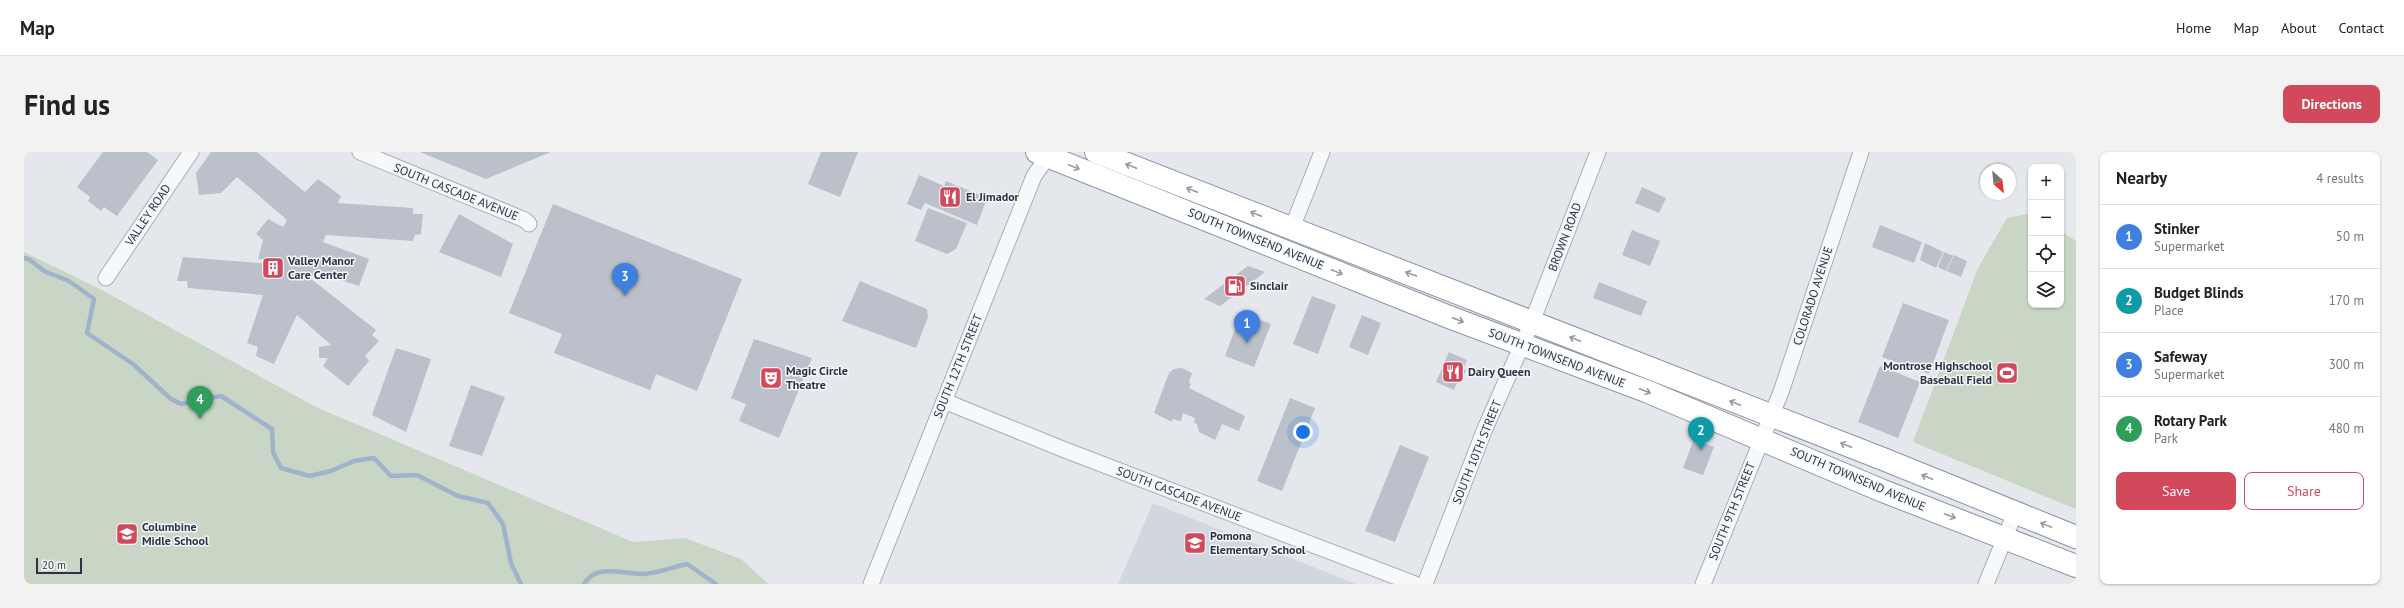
<!DOCTYPE html>
<html lang="en">
<head>
<meta charset="utf-8">
<style>
  :root { --surface:#fff; --page:#f2f2f2; --text:#222; --muted:#767676; --line:#e0e0e0; --accent:#d1495b }
  body { margin:0; font-family:"PT Sans",sans-serif; background:var(--page); color:var(--text) }
  .controls { position:absolute; right:12px; top:12px; display:grid; overflow:hidden; border-radius:8px; box-shadow:0 1px 3px #0004 }
  .controls button { width:36px; height:36px; display:grid; place-items:center; padding:0; border:0; border-bottom:1px solid var(--line); background:var(--surface); color:var(--text); font:20px sans-serif }
  .compass { position:absolute; left:1956px; top:12px; width:36px; height:36px; border-radius:50%; background:var(--surface); box-shadow:0 1px 3px #0004; rotate:153deg }
  .scale { position:absolute; left:12px; bottom:10px; width:46px; box-sizing:border-box; padding-left:4px; border:2px solid #2b3445; border-top:0; font-size:11px; line-height:14px; white-space:nowrap; color:#2b3445; -webkit-text-stroke:3px #f4f6f9; paint-order:stroke }
  .you { position:absolute; left:1279px; top:280px; width:14px; height:14px; margin:-10px; border:3px solid #fff; border-radius:50%; background:#1a73e8; box-shadow:0 0 0 6px #1a73e833 }
  .badge { display:grid; place-items:center; width:26px; height:26px; border-radius:50%; background:var(--accent); color:#fff; font-size:13px; font-weight:700 }
  .pin { position:absolute; translate:-50% -33px; filter:drop-shadow(0 1px 2px #0008) }
  .pin::after { content:''; position:absolute; top:21px; width:14px; height:12px; background:inherit; clip-path:polygon(0 0,100% 0,50% 100%) }
  .list { margin:0; padding:0; list-style:none }
  h2 { display:flex; justify-content:space-between; align-items:center; height:52px; margin:0; padding:0 16px; font-size:17px }
  h2 small { font-size:13px; font-weight:400; color:var(--muted) }
  .list li { display:grid; grid-template-columns:26px 1fr auto; gap:12px; align-items:center; box-sizing:border-box; height:64px; padding:0 16px; border-top:1px solid var(--line) }
  .list b { display:block; font-size:15px; white-space:nowrap }
  .list p { margin:0; font-size:13px; white-space:nowrap; color:var(--muted) }
  .list em { font-size:13px; font-style:normal; color:var(--muted) }
  .actions { display:flex; gap:8px; padding:12px 16px }
  .actions a { flex:1; padding:9px 0; border:1px solid var(--accent); border-radius:8px; text-align:center; font-size:14px; color:var(--accent) }
  .actions .main { background:var(--accent); color:#fff }
  .icon { flex:none; width:22px; height:22px; fill:none; stroke:currentColor; stroke-width:2; stroke-linecap:round; stroke-linejoin:round }
  .map { position:relative; flex:none; width:2052px; height:432px; overflow:hidden; border-radius:8px }
  header { display:flex; align-items:center; gap:24px; box-sizing:border-box; height:56px; padding:0 20px; background:var(--surface); border-bottom:1px solid var(--line) }
  header strong { font-size:19px }
  nav { display:flex; gap:22px; margin-inline-start:auto; font-size:14px }
  .intro { display:flex; align-items:center; justify-content:space-between; box-sizing:border-box; height:96px; padding:0 24px }
  h1 { margin:0; font-size:28px }
  .button { padding:10px 18px; border-radius:8px; background:var(--accent); color:#fff; font-size:14px; font-weight:700 }
  main { display:flex; gap:24px; padding:0 24px }
  aside { flex:1; background:var(--surface); border-radius:8px; box-shadow:0 1px 3px #0004 }
  .map>svg:first-child { display:block }
  .built { fill:#d2d6de }
  .green { fill:#c9d6c5 }
  .lines { fill:none; stroke-linecap:round; stroke-linejoin:round }
  .stream { stroke:#9fb4cc; stroke-width:4.5 }
  .building { fill:#bbc0ca }
  .minor-casing { stroke:#a9aeb7; stroke-width:17 }
  .highway-casing { stroke:#8b94a3; stroke-width:24 }
  .minor { stroke:#f7f8fa; stroke-width:15 }
  .highway { stroke:#fff; stroke-width:22 }
  .oneway { stroke:#959aa2 }
  .labels { text-anchor:middle; stroke-width:3; stroke-linejoin:round; paint-order:stroke }
  .street-label { font-size:12px; fill:#2b3445; stroke:#f4f6f9 }
  .poi-label { font-size:12px; font-weight:bold; fill:#2b3445; stroke:#f4f6f9; text-anchor:start }
</style>
</head>
<body>
<header>
<strong>Map</strong>
<nav><a>Home</a><a>Map</a><a>About</a><a>Contact</a></nav>
</header>
<div class="intro"><h1>Find us</h1><a class="button">Directions</a></div>
<main>
<div class="map">
<svg width="2052" height="432" viewBox="0 0 2052 432">
  <rect width="100%" height="100%" fill="#e4e7ec"/>
  <!-- built -->
  <path class="built" d="M1129 351 1332 432H1094Z"/>
  <!-- green -->
  <g class="green">
    <path d="M2007 61V153H2037V79L2052 89V357L1889 290 1954 116 1983 66Z"/>
    <path d="M0 100 74 136 292 255 609 390 661 386 717 407 744 432H0Z"/>
  </g>
  <g class="lines">
    <!-- stream -->
    <g class="stream">
      <path d="M0 106 6 108 20 119 45 129 70 147 63 181 109 212 147 247 157 252 197 244 248 277 249 300 257 316 286 324 307 319 330 309 350 306 367 324 393 323 434 344 464 351 479 372 487 411 497 432"/>
      <path d="M560 432C574 410 600 423 620 422 634 421 649 415 663 412L692 432"/>
    </g>
  </g>
  <!-- building -->
  <g class="building">
    <path d="M79 0H123L134 8 93 64 80 55 77 59 64 49 66 45 53 35Z"/>
    <path d="M187 0H233L281 40 294 27 317 44 314 51 389 56V62H399L397 82 391 83 389 89 302 83 299 90 345 107 335 134 292 120 286 126 352 178 348 183 355 189 341 204 345 209 324 234 299 214 304 206H295V195L307 193 273 163 250 212 232 204 234 195 223 191 239 143 164 136 163 129H153L159 105 248 112 247 108 234 107 239 88 232 82 244 67 259 75 263 68 213 25 197 41 175 43 172 21Z"/>
    <path d="M396 0H527L462 27Z"/>
    <path d="M797 0H834L816 45 784 32Z"/>
    <path d="M895 23 920 34 922 29 958 44 957 47 962 49 953 73 901 51 897 58 883 52Z"/>
    <path d="M1618 35 1642 46 1635 61 1611 51Z"/>
    <path d="M529 52 718 127 673 239 632 222 626 238 530 201 538 182 485 161Z"/>
    <path d="M904 56 943 71 932 97 923 102 891 89Z"/>
    <path d="M435 62 489 92 477 125 415 100Z"/>
    <path d="M1856 73 1898 90 1890 111 1848 95Z"/>
    <path d="M1608 78 1636 89 1626 114 1598 103Z"/>
    <path d="M1901 91 1919 100 1912 116 1896 108Z"/>
    <path d="M1920 100 1929 104 1922 119 1914 115Z"/>
    <path d="M1930 103 1943 109 1937 125 1923 119Z"/>
    <path d="M1224 114 1241 120 1196 154 1180 147Z"/>
    <path d="M836 129 903 157 904 165 892 196 818 169Z"/>
    <path d="M1575 130 1623 149 1617 164 1569 146Z"/>
    <path d="M1288 144 1312 153 1294 202 1269 192Z"/>
    <path d="M1879 151 1925 168 1905 222 1858 205Z"/>
    <path d="M1338 163 1357 171 1344 203 1325 195Z"/>
    <path d="M1229 165 1247 172 1230 215 1201 204 1211 177Z"/>
    <path d="M730 187 788 206 755 286 715 269 722 252 707 246Z"/>
    <path d="M372 196 407 207 382 280 348 263Z"/>
    <path d="M1425 200 1443 208 1439 217 1442 218 1440 223 1437 222 1430 238 1412 230Z"/>
    <path d="M1856 214 1896 230 1874 286 1834 270Z"/>
    <path d="M1158 216 1168 221 1165 230 1167 232 1165 236 1221 264 1215 279 1198 272 1191 288 1175 280 1173 272 1170 271 1171 266 1159 261 1157 269 1148 267V270L1130 261 1145 221 1150 217Z"/>
    <path d="M447 233 481 245 458 304 425 294Z"/>
    <path d="M1266 246 1291 256 1258 339 1233 329Z"/>
    <path d="M1670 287 1690 295 1679 323 1659 316Z"/>
    <path d="M1376 293 1405 305 1371 390 1341 379Z"/>
  </g>
  <g class="lines">
    <!-- minor casing -->
    <g class="minor-casing">
      <g id="minor">
        <path d="M336 0 501 68 505 72"/>
        <path d="M1268 76 1298 0"/>
        <path d="M82 126 167 0"/>
        <path d="M920 249 1041 298 1391 432"/>
        <path d="M847 432 1010 24 1027 0"/>
        <path d="M1401 432 1460 279 1508 170 1574 0"/>
        <path d="M1679 432 1757 240 1837 0"/>
        <path d="M1962 432 1991 361"/>
      </g>
    </g>
    <!-- highway casing -->
    <g class="highway-casing">
      <g id="highway">
        <path d="M1013 0 1425 165 1622 239 1859 339 2052 414"/>
        <path d="M1072 0 1859 307 2052 385"/>
      </g>
    </g>
    <!-- minor -->
    <use href="#minor" class="minor"/>
    <!-- highway -->
    <use href="#highway" class="highway"/>
  </g>
  <!-- one-way arrows -->
  <defs><path id="oneway-shaft" d="M-6 0H5M1.5-3L5.5 0L1.5 3" fill="none" stroke-width="1.6" stroke-linecap="round" stroke-linejoin="round"/></defs>
  <g class="oneway">
    <use href="#oneway-shaft" transform="translate(1107 14) rotate(-158)"/>
    <use href="#oneway-shaft" transform="translate(1050 15) rotate(22)"/>
    <use href="#oneway-shaft" transform="translate(1168 38) rotate(-159)"/>
    <use href="#oneway-shaft" transform="translate(1232 62) rotate(-159)"/>
    <use href="#oneway-shaft" transform="translate(1313 120) rotate(22)"/>
    <use href="#oneway-shaft" transform="translate(1387 122) rotate(-160)"/>
    <use href="#oneway-shaft" transform="translate(1434 168) rotate(21)"/>
    <use href="#oneway-shaft" transform="translate(1551 187) rotate(-158)"/>
    <use href="#oneway-shaft" transform="translate(1621 239) rotate(21)"/>
    <use href="#oneway-shaft" transform="translate(1711 251) rotate(-158)"/>
    <use href="#oneway-shaft" transform="translate(1822 293) rotate(-159)"/>
    <use href="#oneway-shaft" transform="translate(1903 325) rotate(-158)"/>
    <use href="#oneway-shaft" transform="translate(1926 364) rotate(21)"/>
    <use href="#oneway-shaft" transform="translate(2022 373) rotate(-158)"/>
  </g>
  <!-- icons -->
  <defs>
    <g id="restaurant-square" transform="scale(1.15)"><rect x="-9" y="-9" width="18" height="18" rx="4" fill="#d1495b" stroke="#f4f6f9"/><path d="M-5-6h1v4h1v-4h1v4h1v-4h1v5L-1.5 .5V6h-2V.5L-5-1ZM5-6V6H3V1.5H1.5Q1.5-4 5-6Z" fill="#fff"/></g>
    <g id="building-square" transform="scale(1.15)"><rect x="-9" y="-9" width="18" height="18" rx="4" fill="#d1495b" stroke="#f4f6f9"/><path d="M-4-6H4V6H1V3H-1V6H-4ZM-2.5-4.3h1.7v1.8h-1.7ZM.8-4.3h1.7v1.8H.8ZM-2.5-1h1.7V.8h-1.7ZM.8-1h1.7V.8H.8Z" fill="#fff"/></g>
    <g id="fuel-square" transform="scale(1.15)"><rect x="-9" y="-9" width="18" height="18" rx="4" fill="#d1495b" stroke="#f4f6f9"/><path d="M-5.5-6h7V0h2V4h1.3V-2.5L3-4.5l.8-.8L6-3V5H2.5V1h-1V6h-7ZM-4.2-4.7v3.2H.2V-4.7Z" fill="#fff"/></g>
    <g id="stadium-square" transform="scale(1.15)"><rect x="-9" y="-9" width="18" height="18" rx="4" fill="#d1495b" stroke="#f4f6f9"/><path d="M0-5a6.5 5 0 1 0 0 10a6.5 5 0 1 0 0-10ZM-3.5-1.8h7v3.6h-7Z" fill="#fff"/></g>
    <g id="theatre-square" transform="scale(1.15)"><rect x="-9" y="-9" width="18" height="18" rx="4" fill="#d1495b" stroke="#f4f6f9"/><path d="M-5-5.5Q0-4 5-5.5V0Q5 5 0 6Q-5 5-5 0ZM-3.3-2.5H-1v1.5H-3.3ZM1-2.5H3.3v1.5H1ZM-2.8 1Q0 5.5 2.8 1Z" fill="#fff"/></g>
    <g id="school-square" transform="scale(1.15)"><rect x="-9" y="-9" width="18" height="18" rx="4" fill="#d1495b" stroke="#f4f6f9"/><path d="M0-5L7-2L0 1L-7-2ZM-4 1L0 2.5L4 1V4Q0 6-4 4Z" fill="#fff"/></g>
  </defs>
  <g fill-rule="evenodd">
    <use href="#restaurant-square" x="926" y="45"/>
    <use href="#building-square" x="249" y="116"/>
    <use href="#fuel-square" x="1211" y="134"/>
    <use href="#restaurant-square" x="1429" y="220"/>
    <use href="#stadium-square" x="1983" y="221"/>
    <use href="#theatre-square" x="747" y="226"/>
    <use href="#school-square" x="103" y="382"/>
    <use href="#school-square" x="1171" y="391"/>
  </g>
  <g class="labels">
    <!-- street labels -->
    <g class="street-label">
      <text transform="translate(432 40) rotate(22)" y="4">SOUTH CASCADE AVENUE</text>
      <text transform="translate(124 63) rotate(-56)" y="4">VALLEY ROAD</text>
      <text transform="translate(1541 85) rotate(-69)" y="4">BROWN ROAD</text>
      <text transform="translate(1232 87) rotate(22)" y="4">SOUTH TOWNSEND AVENUE</text>
      <text transform="translate(1789 144) rotate(-72)" y="4">COLORADO AVENUE</text>
      <text transform="translate(1533 206) rotate(21)" y="4">SOUTH TOWNSEND AVENUE</text>
      <text transform="translate(934 214) rotate(-68)" y="4">SOUTH 12TH STREET</text>
      <text transform="translate(1453 300) rotate(-68)" y="4">SOUTH 10TH STREET</text>
      <text transform="translate(1834 327) rotate(23)" y="4">SOUTH TOWNSEND AVENUE</text>
      <text transform="translate(1155 342) rotate(21)" y="4">SOUTH CASCADE AVENUE</text>
      <text transform="translate(1708 359) rotate(-68)" y="4">SOUTH 9TH STREET</text>
    </g>
    <!-- poi labels -->
    <g class="poi-label">
      <text x="942" y="49">El Jimador</text>
      <text x="264" y="113">Valley Manor<tspan x="264" dy="14">Care Center</tspan></text>
      <text x="1226" y="138">Sinclair</text>
      <text x="1968" y="218" text-anchor="end">Montrose Highschool<tspan x="1968" dy="14">Baseball Field</tspan></text>
      <text x="762" y="223">Magic Circle<tspan x="762" dy="14">Theatre</tspan></text>
      <text x="1444" y="224">Dairy Queen</text>
      <text x="118" y="379">Columbine<tspan x="118" dy="14">Midle School</tspan></text>
      <text x="1186" y="388">Pomona<tspan x="1186" dy="14">Elementary School</tspan></text>
    </g>
  </g>
</svg>
<div class="controls">
<button>+</button>
<button>−</button>
<button><svg class="icon" aria-label="locate" viewBox="0 0 24 24"><circle cx="12" cy="12" r="6"/><path d="M12 2v4M12 18v4M2 12h4M18 12h4"/></svg></button>
<button><svg class="icon" aria-label="layers" viewBox="0 0 24 24"><path d="M12 4l9 5-9 5-9-5zM3 14l9 5 9-5"/></svg></button>
</div>
<svg class="compass" viewBox="-18 -18 36 36"><path d="M0-13l5 13h-10z" fill="#e53935"/><path d="M0 13l5-13h-10z" fill="#767676"/></svg>
<div class="scale">20 m</div>
<div class="you"></div>
<div class="pin badge" style="left:1223px;top:191px;background:#3f7fe0">1</div>
<div class="pin badge" style="left:1677px;top:298px;background:#0f9aa8">2</div>
<div class="pin badge" style="left:601px;top:144px;background:#3f7fe0">3</div>
<div class="pin badge" style="left:176px;top:267px;background:#2e9e5b">4</div>
</div>
<aside>
<h2>Nearby<small>4 results</small></h2>
<ul class="list">
<li><span class="badge" style="background:#3f7fe0">1</span><div><b>Stinker</b><p>Supermarket</p></div><em>50 m</em></li>
<li><span class="badge" style="background:#0f9aa8">2</span><div><b>Budget Blinds</b><p>Place</p></div><em>170 m</em></li>
<li><span class="badge" style="background:#3f7fe0">3</span><div><b>Safeway</b><p>Supermarket</p></div><em>300 m</em></li>
<li><span class="badge" style="background:#2e9e5b">4</span><div><b>Rotary Park</b><p>Park</p></div><em>480 m</em></li>
</ul>
<div class="actions"><a class="main">Save</a><a>Share</a></div>
</aside>
</main>
</body>
</html>
